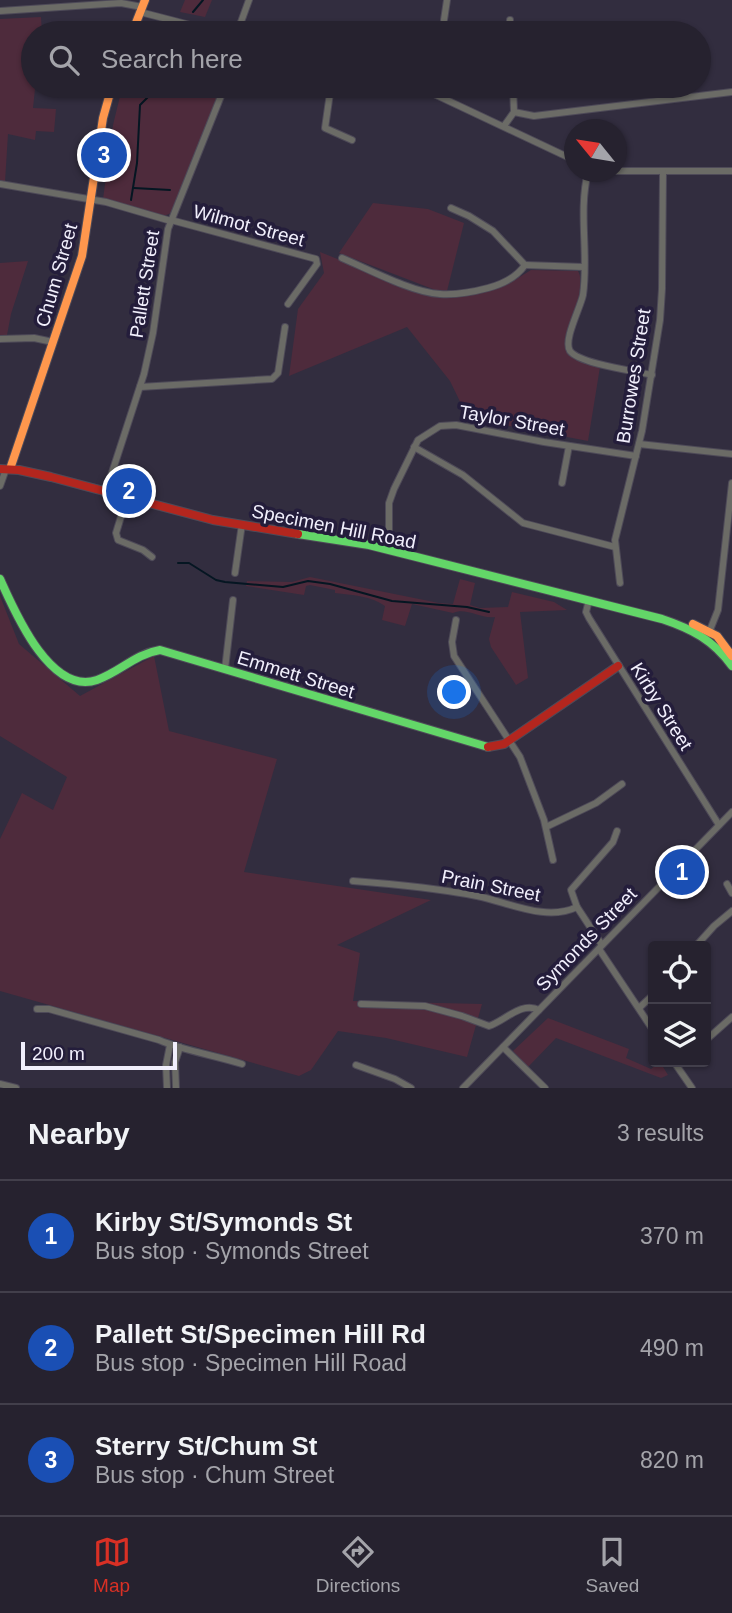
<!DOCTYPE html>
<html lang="en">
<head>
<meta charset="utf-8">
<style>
  :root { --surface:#26222f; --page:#322f3b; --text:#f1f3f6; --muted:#a4a4aa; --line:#423f4b; --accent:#d93025 }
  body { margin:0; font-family:Arial,sans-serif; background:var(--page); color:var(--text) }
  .controls { position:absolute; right:21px; bottom:21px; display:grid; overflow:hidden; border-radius:7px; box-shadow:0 2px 5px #0004 }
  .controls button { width:63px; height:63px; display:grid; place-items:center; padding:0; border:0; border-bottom:2px solid var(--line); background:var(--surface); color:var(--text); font:35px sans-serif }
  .compass { position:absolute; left:564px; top:119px; width:63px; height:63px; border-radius:50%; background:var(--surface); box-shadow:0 2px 5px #0004; rotate:300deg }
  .scale { position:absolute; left:21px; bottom:18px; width:156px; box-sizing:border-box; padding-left:7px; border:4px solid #f1effc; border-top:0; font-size:19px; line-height:24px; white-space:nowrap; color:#f1effc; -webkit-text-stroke:5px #241d3b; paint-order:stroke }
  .you { position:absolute; left:455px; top:693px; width:24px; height:24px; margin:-18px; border:5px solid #fff; border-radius:50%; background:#1a73e8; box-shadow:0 0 0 10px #1a73e833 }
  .badge { display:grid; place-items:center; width:46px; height:46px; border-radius:50%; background:var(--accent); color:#fff; font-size:23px; font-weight:700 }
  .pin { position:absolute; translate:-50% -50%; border:4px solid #fff; box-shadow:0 2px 7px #0006 }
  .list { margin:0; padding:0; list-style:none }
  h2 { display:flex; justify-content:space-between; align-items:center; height:91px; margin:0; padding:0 28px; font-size:30px }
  h2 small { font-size:23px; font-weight:400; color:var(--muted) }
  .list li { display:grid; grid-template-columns:46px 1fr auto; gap:21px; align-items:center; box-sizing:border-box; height:112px; padding:0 28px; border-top:2px solid var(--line) }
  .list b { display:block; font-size:26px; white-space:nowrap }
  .list p { margin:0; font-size:23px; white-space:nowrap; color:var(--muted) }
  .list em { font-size:23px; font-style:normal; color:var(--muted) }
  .icon { flex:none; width:38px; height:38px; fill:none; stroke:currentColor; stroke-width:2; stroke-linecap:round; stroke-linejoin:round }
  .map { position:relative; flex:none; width:732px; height:1088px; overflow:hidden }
  .search { position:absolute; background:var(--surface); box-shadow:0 2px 5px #0004; left:21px; right:21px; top:21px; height:77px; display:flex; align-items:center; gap:18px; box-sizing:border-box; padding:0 24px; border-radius:38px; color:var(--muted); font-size:26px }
  .sheet { height:427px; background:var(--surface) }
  nav { display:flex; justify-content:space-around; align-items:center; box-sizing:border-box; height:98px; border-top:2px solid var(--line); background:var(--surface); font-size:19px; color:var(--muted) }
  nav a { display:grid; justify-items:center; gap:4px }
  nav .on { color:var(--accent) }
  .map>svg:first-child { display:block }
  .green { fill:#4e2b3c }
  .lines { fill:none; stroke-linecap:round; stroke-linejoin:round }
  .stream { stroke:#051622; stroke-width:2 }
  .street-casing { stroke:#4e4a58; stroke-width:8 }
  .fast-casing { stroke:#4e4a58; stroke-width:10 }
  .slow-casing { stroke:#4e4a58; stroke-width:10 }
  .jam-casing { stroke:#4e4a58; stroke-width:10 }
  .street { stroke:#6b6b66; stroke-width:6 }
  .fast { stroke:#63d668; stroke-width:8 }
  .slow { stroke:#ff974d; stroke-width:8 }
  .jam { stroke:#b3261e; stroke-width:8 }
  .labels { text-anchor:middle; stroke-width:7; stroke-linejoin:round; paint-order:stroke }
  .street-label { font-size:19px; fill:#f1effc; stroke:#241d3b }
</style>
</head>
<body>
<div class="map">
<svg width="732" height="1088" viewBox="0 0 732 1088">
  <rect width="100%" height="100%" fill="#322d3f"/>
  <!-- green -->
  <g class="green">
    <path d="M185 0H212L205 17 180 12Z"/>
    <path d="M41 17 42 33H33V86L57 87 35 89 33 108 56 109 54 132 36 131 35 140 8 134 5 182 0 181V19Z"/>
    <path d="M151 86H222L171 213 164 216 103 199 113 125 121 92 132 97Z"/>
    <path d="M373 203 428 209 464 223 447 291H438L339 253Z"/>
    <path d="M320 252 425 294 446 297 510 283 531 270 578 271C581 276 580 280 580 287 579 330 536 349 600 367L588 441 468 418 450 381 407 327 289 376 298 309 324 273Z"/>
    <path d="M28 261 11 314 7 335H0V263Z"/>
    <path d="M310 577 439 603 453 604 460 579 475 583 470 605 480 608 508 607 512 592 554 602 567 610 520 612 528 678 516 685 491 647 489 639 495 617C480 619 466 607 453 613L412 604 405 626 382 620 385 606C372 596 351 595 335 593V590L310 585 306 586 304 595 246 586 247 581 292 582Z"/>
    <path d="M0 596 19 644 80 696 154 656 169 731 277 759 244 872 431 900 337 945 360 953 353 1001 482 1004 467 1057 386 1038 338 1031 311 1070 299 1076 0 991V839L22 793 53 810 67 777 0 736Z"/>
    <path d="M548 1018 629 1049 626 1058 651 1069 660 1062 668 1075 661 1078 556 1038 528 1067 513 1051Z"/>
  </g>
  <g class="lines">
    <!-- stream -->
    <g class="stream">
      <path d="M193 12 203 0"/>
      <path d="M134 188 170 190"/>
      <path d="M131 200 137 163 140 105 159 86"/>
      <path d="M178 563H189L216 580 225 582 283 587 308 581 330 584 392 601 467 607 489 612"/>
    </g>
    <!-- street casing -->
    <g class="street-casing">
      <g id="street">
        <path d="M0 11 121 3 142 7"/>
        <path d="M140 12 221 33"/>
        <path d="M444 20 447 0"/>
        <path d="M237 33 249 0"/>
        <path d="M509 33 510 20"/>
        <path d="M331 86 325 128 352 140"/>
        <path d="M417 86 574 160"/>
        <path d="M513 86 514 112"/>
        <path d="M504 126 514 112 534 116 732 92"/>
        <path d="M616 171H732"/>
        <path d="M588 172C578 212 589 254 583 295 580 309 563 340 570 351 580 364 635 371 652 375"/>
        <path d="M0 184 106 202 171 221"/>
        <path d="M451 208 469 216 493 231 525 265"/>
        <path d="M171 220 316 259 317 264 288 304"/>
        <path d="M342 258C368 269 413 293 440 294 455 295 473 292 488 288 503 284 516 278 525 265"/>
        <path d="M525 265 584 267"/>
        <path d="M0 339 34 338 53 342"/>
        <path d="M140 387 272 379 278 373 285 327"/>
        <path d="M639 444 732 454"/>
        <path d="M414 447 463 475 523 523 615 547"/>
        <path d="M562 483 569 446"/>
        <path d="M0 486 6 469"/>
        <path d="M106 491 144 374 153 333 168 229 225 86"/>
        <path d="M127 497 116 533 118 540 143 550 152 557"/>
        <path d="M389 550V503L394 489 418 440 440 426 456 425 544 442 636 456"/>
        <path d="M235 573 242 524"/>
        <path d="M620 583 615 540 642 431 660 320 662 289 663 172"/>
        <path d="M589 600 586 612 589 618 719 825"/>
        <path d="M456 620 452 642 454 656 520 757 544 820 553 860"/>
        <path d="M708 635 718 610 732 483"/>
        <path d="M225 669 233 600"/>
        <path d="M546 827 596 803 622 784"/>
        <path d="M353 881C394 884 436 888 477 896 508 902 546 922 577 907"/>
        <path d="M727 884 732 893"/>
        <path d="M602 945 577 907 571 890 613 842 617 831"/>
        <path d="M696 946 714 926 732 911"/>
        <path d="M599 949 653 1030"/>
        <path d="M361 1004 425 1006 462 1016 489 1026C505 1021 521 1001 539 1010"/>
        <path d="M639 1008 653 995"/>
        <path d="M37 1009H49L159 1040C185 1051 214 1055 242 1064"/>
        <path d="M706 1040 732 1017"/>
        <path d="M503 1047 545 1088"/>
        <path d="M674 1062 692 1088"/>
        <path d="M356 1065 395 1079 411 1088"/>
        <path d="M0 1084 16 1088"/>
        <path d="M167 1088 166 1065 170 1045"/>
        <path d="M176 1088 175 1062 180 1047"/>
        <path d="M463 1088 732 812"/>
      </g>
    </g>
    <!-- fast casing -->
    <g class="fast-casing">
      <g id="fast">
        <path d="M298 534 369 545 662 619C692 629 713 640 732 666"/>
        <path d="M0 579C14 610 50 696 97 680 120 672 135 654 160 650L488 747"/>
      </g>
    </g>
    <!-- slow casing -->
    <g class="slow-casing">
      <g id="slow">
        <path d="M132 33 145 0"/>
        <path d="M10 469 82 256 103 118 112 86"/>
        <path d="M693 624 717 636 732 656"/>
      </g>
    </g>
    <!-- jam casing -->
    <g class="jam-casing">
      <g id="jam">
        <path d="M0 469 19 470 51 477 213 520 298 534"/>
        <path d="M488 747 504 744 618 666"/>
      </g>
    </g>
    <!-- street -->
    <use href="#street" class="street"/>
    <!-- fast -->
    <use href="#fast" class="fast"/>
    <!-- slow -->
    <use href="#slow" class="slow"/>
    <!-- jam -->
    <use href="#jam" class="jam"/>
  </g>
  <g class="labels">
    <!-- street labels -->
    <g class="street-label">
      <text transform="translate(249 225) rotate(15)" y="7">Wilmot Street</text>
      <text transform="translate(56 275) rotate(-74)" y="7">Chum Street</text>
      <text transform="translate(144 284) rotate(-81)" y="7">Pallett Street</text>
      <text transform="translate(633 376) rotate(-81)" y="7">Burrowes Street</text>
      <text transform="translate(512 420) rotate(10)" y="7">Taylor Street</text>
      <text transform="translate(334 526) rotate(11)" y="7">Specimen Hill Road</text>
      <text transform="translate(296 674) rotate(17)" y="7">Emmett Street</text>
      <text transform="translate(662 706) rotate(58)" y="7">Kirby Street</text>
      <text transform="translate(491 885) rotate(11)" y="7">Prain Street</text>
      <text transform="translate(586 939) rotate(-46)" y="7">Symonds Street</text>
    </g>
  </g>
</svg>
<div class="controls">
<button><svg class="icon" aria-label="locate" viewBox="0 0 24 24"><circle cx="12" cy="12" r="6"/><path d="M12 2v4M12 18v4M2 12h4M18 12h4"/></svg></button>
<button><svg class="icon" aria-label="layers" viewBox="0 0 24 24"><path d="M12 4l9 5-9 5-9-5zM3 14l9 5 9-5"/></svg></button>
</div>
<svg class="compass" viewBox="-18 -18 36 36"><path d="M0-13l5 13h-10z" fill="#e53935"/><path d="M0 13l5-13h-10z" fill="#a4a4aa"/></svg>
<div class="scale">200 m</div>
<div class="you"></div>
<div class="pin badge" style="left:682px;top:872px;background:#1a4fb4">1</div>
<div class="pin badge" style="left:129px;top:491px;background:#1a4fb4">2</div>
<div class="pin badge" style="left:104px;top:155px;background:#1a4fb4">3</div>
<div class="search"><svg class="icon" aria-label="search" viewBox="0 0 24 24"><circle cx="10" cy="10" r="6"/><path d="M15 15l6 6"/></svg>Search here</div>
</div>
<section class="sheet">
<h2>Nearby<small>3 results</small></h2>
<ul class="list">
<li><span class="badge" style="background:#1a4fb4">1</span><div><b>Kirby St/Symonds St</b><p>Bus stop · Symonds Street</p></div><em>370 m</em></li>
<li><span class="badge" style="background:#1a4fb4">2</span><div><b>Pallett St/Specimen Hill Rd</b><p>Bus stop · Specimen Hill Road</p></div><em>490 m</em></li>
<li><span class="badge" style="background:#1a4fb4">3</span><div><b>Sterry St/Chum St</b><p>Bus stop · Chum Street</p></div><em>820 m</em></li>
</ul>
</section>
<nav>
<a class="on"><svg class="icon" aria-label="map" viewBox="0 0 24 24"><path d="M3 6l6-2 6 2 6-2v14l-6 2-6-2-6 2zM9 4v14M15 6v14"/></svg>Map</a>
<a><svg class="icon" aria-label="directions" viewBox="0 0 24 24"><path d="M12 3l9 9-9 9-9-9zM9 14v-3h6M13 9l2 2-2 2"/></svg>Directions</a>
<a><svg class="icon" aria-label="saved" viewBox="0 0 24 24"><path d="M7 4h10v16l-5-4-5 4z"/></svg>Saved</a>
</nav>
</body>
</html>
